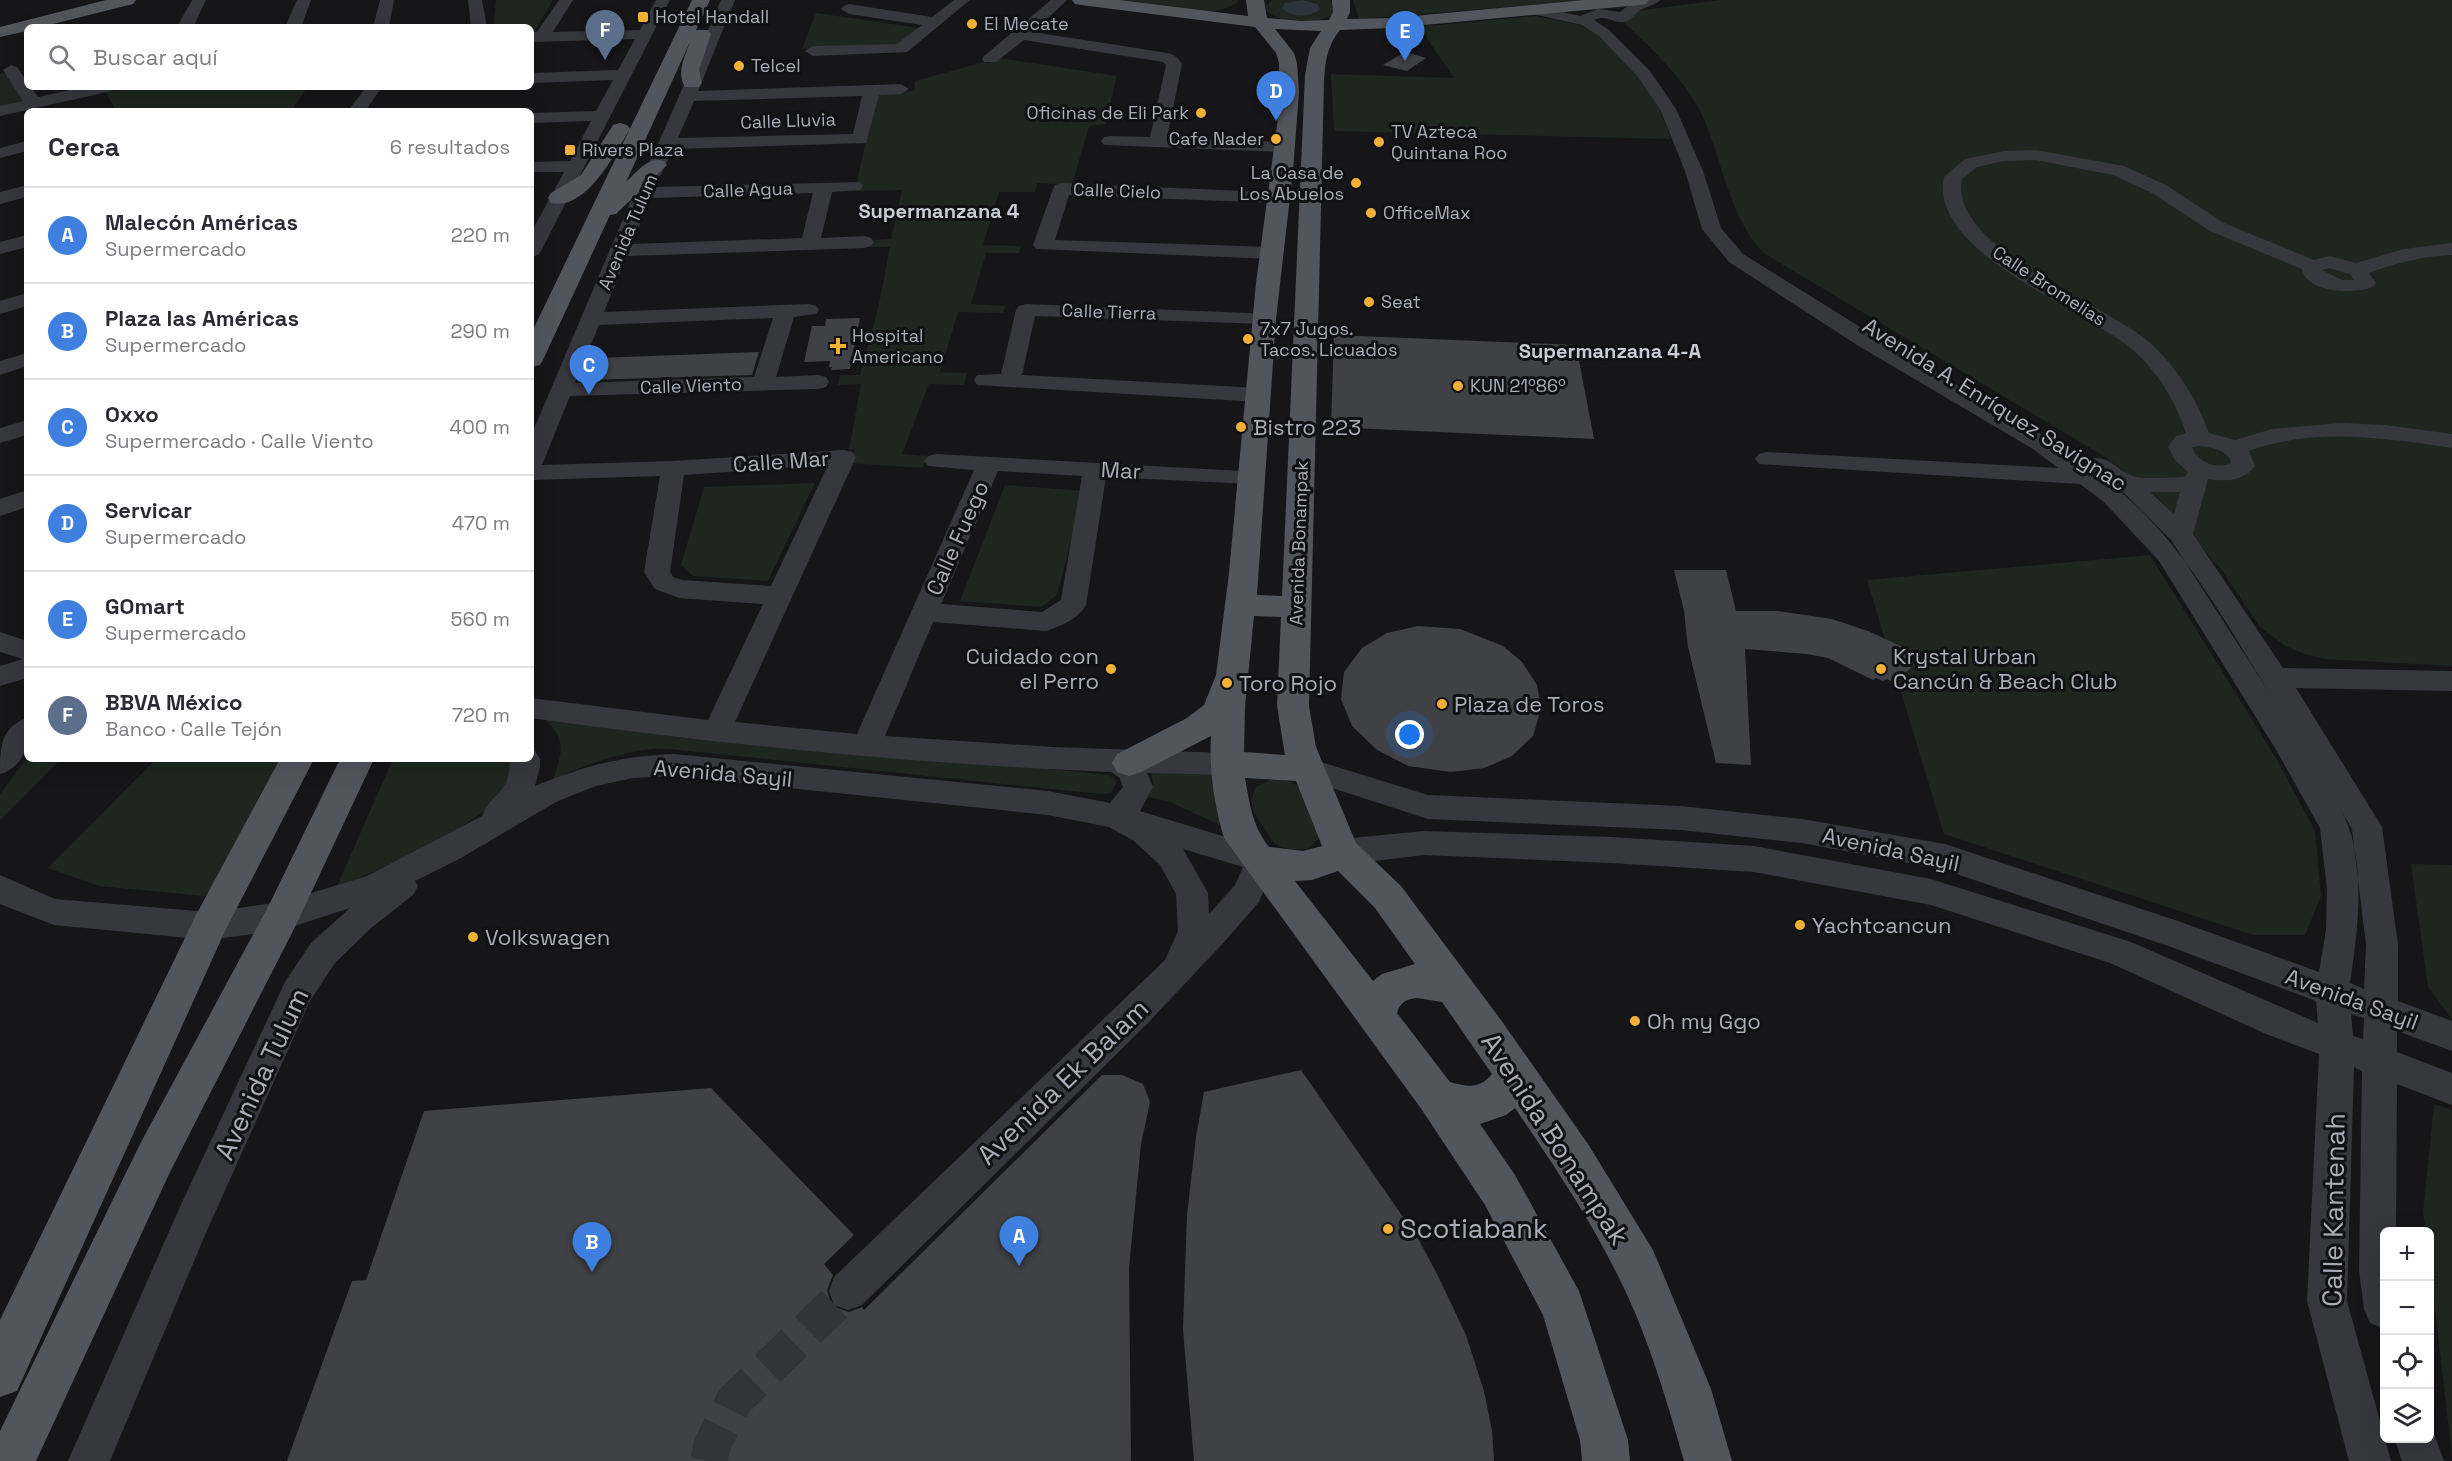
<!DOCTYPE html>
<html lang="es">
<head>
<meta charset="utf-8">
<style>
  :root { --surface:#fff; --page:#f2f2f3; --text:#2b2b33; --muted:#7c7c81; --line:#e1e1e2; --accent:#0b8043 }
  body { margin:0; font-family:"Space Grotesk",sans-serif; background:var(--page); color:var(--text) }
  .controls { position:absolute; right:18px; bottom:18px; display:grid; overflow:hidden; border-radius:9px; box-shadow:0 6px 24px #0002 }
  .controls button { width:54px; height:54px; display:grid; place-items:center; padding:0; border:0; border-bottom:2px solid var(--line); background:var(--surface); color:var(--text); font:30px sans-serif }
  .you { position:absolute; left:1410px; top:735px; width:21px; height:21px; margin:-15px; border:4px solid #fff; border-radius:50%; background:#1a73e8; box-shadow:0 0 0 9px #1a73e833 }
  .badge { display:grid; place-items:center; width:39px; height:39px; border-radius:50%; background:var(--accent); color:#fff; font-size:20px; font-weight:700 }
  .pin { position:absolute; translate:-50% -50px; filter:drop-shadow(0 2px 3px #0008) }
  .pin::after { content:''; position:absolute; top:32px; width:21px; height:18px; background:inherit; clip-path:polygon(0 0,100% 0,50% 100%) }
  .list { margin:0; padding:0; list-style:none }
  h2 { display:flex; justify-content:space-between; align-items:center; height:78px; margin:0; padding:0 24px; font-size:26px }
  h2 small { font-size:20px; font-weight:400; color:var(--muted) }
  .list li { display:grid; grid-template-columns:39px 1fr auto; gap:18px; align-items:center; box-sizing:border-box; height:96px; padding:0 24px; border-top:2px solid var(--line) }
  .list b { display:block; font-size:22px; white-space:nowrap }
  .list p { margin:0; font-size:20px; white-space:nowrap; color:var(--muted) }
  .list em { font-size:20px; font-style:normal; color:var(--muted) }
  .icon { flex:none; width:33px; height:33px; fill:none; stroke:currentColor; stroke-width:2; stroke-linecap:round; stroke-linejoin:round }
  .map { position:relative; flex:none; width:2452px; height:1461px; overflow:hidden }
  .search { position:absolute; background:var(--surface); box-shadow:0 6px 24px #0002; left:24px; top:24px; width:510px; height:66px; display:flex; align-items:center; gap:15px; box-sizing:border-box; padding:0 21px; border-radius:9px; color:var(--muted); font-size:22px }
  .panel { position:absolute; background:var(--surface); box-shadow:0 6px 24px #0002; left:24px; top:108px; width:510px; height:654px; border-radius:9px }
  .map>svg:first-child { display:block }
  .green { fill:#1e261f }
  .water { fill:#2c353c }
  .building { fill:#404145 }
  .lines { fill:none; stroke-linecap:round; stroke-linejoin:round }
  .minor-tunnel { stroke:#333438; stroke-width:37; stroke-dasharray:37 19; stroke-linecap:butt }
  .minor { fill:#37383d; fill-rule:evenodd }
  .major { fill:#53555c; fill-rule:evenodd }
  .poi-dot { fill:#f2b134; stroke:#111113; stroke-width:2 }
  .labels { text-anchor:middle; stroke-width:6; stroke-linejoin:round; paint-order:stroke }
  .far-poi-label { font-size:18px; fill:#a8adb8; stroke:#111113; text-anchor:start }
  .far-street-label { font-size:18px; fill:#a8adb8; stroke:#111113 }
  .far-neighbourhood-label { font-size:20px; font-weight:bold; fill:#c9ccd4; stroke:#111113 }
  .street-label { font-size:22px; fill:#a8adb8; stroke:#111113 }
  .poi-label { font-size:22px; fill:#a8adb8; stroke:#111113; text-anchor:start }
  .near-street-label { font-size:27px; fill:#a8adb8; stroke:#111113 }
  .near-poi-label { font-size:27px; fill:#a8adb8; stroke:#111113; text-anchor:start }
</style>
</head>
<body>
<div class="map">
<svg width="2452" height="1461" viewBox="0 0 2452 1461">
  <rect width="100%" height="100%" fill="#161618"/>
  <!-- green -->
  <g class="green">
    <path d="M496 0H553L534 32H531V27H493Z"/>
    <path d="M1104 0H1238L1237 3C1204 23 1142 5 1104 0Z"/>
    <path d="M1272 0H1330L1337 6 1336 12C1319 26 1283 26 1267 11L1266 6Z"/>
    <path d="M1353 0H1590L1359 19Z"/>
    <path d="M1721 0H2452V666L2325 659 2304 654 2284 645 2260 627 2220 568 2161 501 2107 458 1765 254C1729 220 1722 157 1701 113 1683 77 1652 50 1624 22L1628 12Z"/>
    <path d="M816 13 920 28 894 48 802 49Z"/>
    <path d="M1535 16 1579 25 1601 35 1650 84 1671 139 1334 131 1331 74 1454 78 1419 27Z"/>
    <path d="M999 58 1117 76 1105 124 1089 126 1072 185 1037 183 1035 192H999L983 245 1021 246 1019 253H986L971 304 1005 306 1003 313 958 312 940 372 967 373 964 385 929 384 902 454 927 456 923 468 848 463 855 449 849 450 861 384 838 385 840 375H860L879 304 890 247H871L873 240 891 239 902 190 855 191 876 93 914 91 915 81 984 62 990 63Z"/>
    <path d="M4 73 14 74 30 99 0 111V74Z"/>
    <path d="M149 87H307V88L291 111H117L105 92Z"/>
    <path d="M815 483 768 581 693 576 681 565 704 487Z"/>
    <path d="M1005 485 1084 491 1057 595 1041 607 960 601Z"/>
    <path d="M2150 555 2276 758 2315 831 2321 896 2305 935H2253L1944 834 1867 580Z"/>
    <path d="M545 719 1108 775 1114 778 1116 783 1111 793 1100 794 709 753C691 752 670 748 652 749 617 753 584 765 553 780 562 753 567 740 545 719Z"/>
    <path d="M27 758 61 759 0 820V794Z"/>
    <path d="M156 759H286L214 897 99 886 48 868Z"/>
    <path d="M393 759H517C516 765 516 772 514 777 500 818 377 873 337 886Z"/>
    <path d="M1151 771 1225 774 1231 830 1170 802 1148 797 1153 783Z"/>
    <path d="M1278 779C1309 784 1309 801 1323 826L1319 839 1307 849 1290 850 1275 844 1254 813 1251 800 1256 787 1270 780Z"/>
    <path d="M2411 864 2452 865V1019L2428 987Z"/>
    <path d="M2434 1104 2452 1110V1457L2430 1265V1232L2426 1231 2423 1213Z"/>
  </g>
  <!-- water -->
  <path class="water" d="M1302 0 1317 4 1320 9C1310 18 1291 18 1282 8L1285 3Z"/>
  <!-- building -->
  <g class="building">
    <path d="M1405 52 1426 58 1407 71 1383 65Z"/>
    <path d="M860 318 850 369 831 370 832 367H829L830 361 804 362 812 326H825L826 319Z"/>
    <path d="M1334 335 1576 345 1594 439 1331 427Z"/>
    <path d="M759 352 752 375 587 380 596 358Z"/>
    <path d="M1674 570H1726L1736 611H1778L1832 619 1868 631 1905 648 1912 653 1907 660 1914 665 1904 674 1899 672 1892 682 1887 679 1883 681 1876 678 1873 680 1828 658 1807 654 1745 649 1751 765 1716 763 1688 647 1684 611Z"/>
    <path d="M1418 626 1460 629 1503 646 1522 662 1537 685 1541 709 1533 736 1512 756 1484 768 1451 772 1408 766 1377 750 1352 726 1341 699 1344 672 1362 648 1387 633Z"/>
    <path d="M1301 1070 1419 1240 1438 1276 1466 1335 1484 1391 1492 1431 1494 1461H1194L1183 1329 1187 1215 1196 1137 1204 1092Z"/>
    <path d="M1102 1075H1122L1143 1084 1150 1102 1141 1144 1129 1268 1131 1461H287L352 1281 366 1280 424 1111 711 1088 854 1235 824 1264 833 1275 827 1290 832 1306 849 1312 862 1307 864 1310Z"/>
  </g>
  <g class="lines">
    <!-- minor-tunnel -->
    <path class="minor-tunnel" d="M709 1461 712 1445 734 1401 848 1291"/>
    <!-- minor -->
    <g class="minor">
      <path d="M192 0H206L193 27H177Z"/>
      <path d="M297 0H311L301 27H285Z"/>
      <path d="M380 0H394L389 27H373Z"/>
      <path d="M468 0H482L487 27H471Z"/>
      <path d="M559 0H573L553 32 640 30 656 0H670L541 251 538 255 531 257V233L564 172H531V162L570 161 591 121 531 123V113L596 111 613 80 531 83V73L618 70 635 39 531 42V32H537Z"/>
      <path d="M721 0H735L698 91 901 84 909 89 901 94 879 95 866 143 673 149 655 187 860 182 863 186 860 190 832 192 821 238 864 236 871 238 874 242 871 246 864 248 627 256 604 312 809 304 816 306 819 310 816 314 794 317 776 377 818 375 826 377 829 382 826 387 818 389 570 396 542 465 673 461 844 450 852 452 856 457 735 722 857 734 974 470 928 466 924 461 928 456 936 454 1260 472 1264 477 1260 482 1252 484 1106 477 1086 605C1079 618 1060 627 1046 631L933 622 885 736 1053 747 1228 753 1238 756 1243 764 1238 772 1228 775 1147 773 1153 787 1140 811 1272 851 1276 860 1259 902 1225 941 1147 1024 862 1305 848 1310 834 1305 829 1291 834 1277 1165 960 1178 931 1176 894 1160 865 1134 841 1109 827 1048 815 674 776 633 778 596 786 556 802 461 858 415 881 418 886 413 895 371 928 335 963 310 1001 205 1235 110 1461H68L179 1209 285 982 311 943 350 908 282 930 209 940 54 925 0 904V875L55 899 209 912 282 902 367 876 482 816C491 792 510 796 510 759H531V750L535 751 540 759V767L535 786C584 766 621 756 674 754L1048 791 1110 803 1123 787 1120 778 1111 772C916 764 724 745 531 718V698L708 720 763 604 679 598 655 589 644 572 660 476 531 480V436L634 193 658 144ZM862 96 853 134 678 138 694 101ZM813 193 802 238 632 244 650 198ZM773 318 754 377 575 383 599 325ZM828 465 771 586 682 580 673 577 670 572 684 475ZM998 471 1082 476 1061 600 1042 612 941 604ZM1183 849 1243 867 1235 885 1209 914 1208 893Z"/>
      <path d="M954 0H970L907 52 813 56 805 51 813 46 897 44 922 25 849 14 841 9 844 6 849 4 932 17Z"/>
      <path d="M1051 0H1067L1033 32 1168 53C1175 55 1178 58 1182 64L1167 138 1285 142 1291 143 1294 147 1291 151 1285 152 1104 145 1101 141 1104 137 1110 136 1150 137 1166 65 1163 62 1024 40 996 62H984L982 59 984 56Z"/>
      <path d="M1639 0H1660C1655 6 1646 6 1639 11 1634 15 1629 22 1623 22 1612 23 1606 14 1594 20L1609 30 1650 71 1676 109 1703 171 1721 228 1743 254 1873 335 2049 439 2087 466 2085 464 2089 459C2108 454 2116 469 2132 476 2143 480 2172 477 2185 477L2188 472 2175 460 2168 447 2176 436 2186 433C2176 402 2158 372 2133 350 2086 309 1928 253 1944 177L1965 159 2004 151 2036 150 2124 166 2166 185 2224 223 2314 260 2330 256 2356 263 2404 249 2452 243V255C2423 256 2396 263 2369 273L2376 283 2373 287C2354 294 2307 294 2302 269L2210 231 2152 193 2113 175 2036 160 2004 161 1977 167 1962 179C1948 248 2105 303 2149 342 2176 366 2197 399 2209 433L2235 440 2272 429 2340 423 2385 425 2452 434V448C2385 438 2313 427 2249 451L2255 466C2245 481 2224 482 2208 479L2193 534 2283 668 2452 671V691L2296 688 2382 827 2398 945V1001L2452 1021V1051L2397 1031V1052L2452 1073V1105L2397 1084 2396 1232H2384V1329L2370 1323 2364 1309 2359 1270 2362 1071 2354 1067 2347 1301 2391 1461H2349L2307 1301 2319 1054 2266 1034 2110 963 1931 905 1754 872 1611 863 1424 855 1342 865 1331 861 1327 852 1331 843 1342 839 1424 831 1611 837 1754 846 1931 879 2131 942 2318 1023 2316 1001 2171 947 1945 870 1802 843 1681 830 1428 819 1298 777 1293 769 1298 761 1308 758 1428 795 1681 806 1802 819 1945 844 2178 921 2319 972 2326 930 2327 890 2320 828 2275 748 2159 561 2104 502 2080 484 1759 464 1755 459 1759 454 1767 452 2058 468 2033 449 1857 345 1729 262 1702 229 1685 171 1660 109 1638 77 1599 36 1582 25 1528 13 1525 10 1533 5 1580 16 1598 9 1620 12 1631 3ZM2329 268 2350 274 2354 280H2342L2322 270ZM2199 446C2212 447 2228 450 2231 463 2216 470 2197 462 2192 447ZM2109 483 2120 489 2171 540 2274 700C2228 627 2179 534 2109 483ZM2150 492H2180L2174 514ZM2340 808 2352 829 2366 945 2364 989 2350 983C2358 930 2368 857 2340 808ZM2351 1014 2364 1018 2363 1039 2353 1036Z"/>
      <path d="M11 65 17 67 27 82V87H31L38 97 84 87H114L112 91 0 116V106L23 101 3 70Z"/>
      <path d="M366 87H382L365 111H348Z"/>
      <path d="M27 141V151L0 158V148Z"/>
      <path d="M1062 183 1287 193 1289 197 1287 201 1280 203 1069 195 1055 240 1272 247 1279 249 1282 253 1279 257 1272 259 1036 249 1033 245 1053 189 1055 185Z"/>
      <path d="M27 185V197L0 204V192Z"/>
      <path d="M27 235V247L0 254V242Z"/>
      <path d="M27 293V306L0 314V301Z"/>
      <path d="M1026 304 1272 314 1275 318 1272 322 1265 324 1035 316 1022 375 1259 388 1267 390 1270 395 1267 400 1259 402 977 385 974 380 977 375 1001 374 1016 310 1019 306Z"/>
      <path d="M27 353V366L0 375V361Z"/>
      <path d="M27 420V435L0 443V428Z"/>
      <path d="M27 490V507L0 516V499Z"/>
      <path d="M0 632 27 641V678L0 686V666L23 659 0 652Z"/>
      <path d="M27 718C27 743 28 765 0 774 0 750 0 727 27 718Z"/>
      <path d="M2430 1423 2444 1461H2402L2394 1438H2430Z"/>
    </g>
    <!-- major -->
    <g class="major">
      <path d="M106 0H136L133 4 41 27H27V31L0 37V27Z"/>
      <path d="M692 0H710L696 30H708L711 34 699 70 702 83 699 87H685C676 73 685 56 690 42L626 182C637 172 648 156 664 161L667 165 616 214 610 215 543 360 540 365 531 367V334Z"/>
      <path d="M1072 0H1119L1248 16 1246 0H1264L1267 18 1301 21 1329 20 1333 12 1332 0H1350V12L1347 19 1392 18 1584 0H1649L1646 4 1640 5 1392 28 1340 30C1327 46 1325 62 1324 82L1309 706 1316 747 1356 843 1401 886 1501 1020 1588 1144 1653 1250 1711 1389 1732 1461H1684C1667 1401 1648 1336 1620 1280 1591 1220 1552 1163 1515 1108L1506 1115 1480 1124 1515 1175 1579 1291 1628 1440 1630 1461H1582L1580 1440 1543 1315 1485 1205 1422 1110 1224 838C1214 804 1209 771 1211 736L1141 772 1129 776 1117 772 1112 763 1117 754 1187 718 1204 705 1216 675 1229 573 1256 283 1279 110V63L1276 53 1255 27 1081 5 1075 4ZM1275 29 1321 31 1310 48 1305 75 1282 596 1257 595 1276 319 1293 171 1299 92 1297 63 1294 53ZM1254 616 1281 617 1277 706 1285 755 1244 752 1245 707ZM1245 778 1296 781 1322 846 1303 851 1269 847C1252 825 1250 805 1245 778ZM1338 871 1375 908 1415 964 1382 974 1373 981 1295 881 1312 880ZM1417 998 1442 1002 1492 1074C1480 1089 1468 1087 1450 1082L1397 1013C1400 1002 1407 999 1417 998Z"/>
      <path d="M620 123 627 125 630 129C615 153 587 211 551 203L548 198 551 193 581 175 613 125Z"/>
      <path d="M280 759H314L225 931 17 1391 0 1397V1320L196 915Z"/>
      <path d="M340 759H374L295 927 170 1172 36 1461H0V1431L140 1144 269 905Z"/>
    </g>
  </g>
  <!-- markers -->
  <g class="poi-dot">
    <rect x="637" y="11" width="12" height="12" rx="3"/>
    <circle cx="972" cy="24" r="6"/>
    <circle cx="739" cy="66" r="6"/>
    <circle cx="1201" cy="113" r="6"/>
    <circle cx="1276" cy="139" r="6"/>
    <circle cx="1379" cy="142" r="6"/>
    <rect x="564" y="144" width="12" height="12" rx="3"/>
    <circle cx="1356" cy="183" r="6"/>
    <circle cx="1371" cy="213" r="6"/>
    <circle cx="1369" cy="302" r="6"/>
    <circle cx="1248" cy="339" r="6"/>
    <path d="M835 337h6v6h6v6h-6v6h-6v-6h-6v-6h6z"/>
    <circle cx="1458" cy="386" r="6"/>
    <circle cx="1241" cy="427" r="6"/>
    <circle cx="1111" cy="669" r="6"/>
    <circle cx="1881" cy="669" r="6"/>
    <circle cx="1227" cy="683" r="6"/>
    <circle cx="1442" cy="704" r="6"/>
    <circle cx="1800" cy="925" r="6"/>
    <circle cx="473" cy="937" r="6"/>
    <circle cx="1635" cy="1021" r="6"/>
    <circle cx="1388" cy="1229" r="6"/>
  </g>
  <g class="labels">
    <!-- far-poi labels -->
    <g class="far-poi-label">
      <text x="655" y="23">Hotel Handall</text>
      <text x="984" y="30">El Mecate</text>
      <text x="751" y="72">Telcel</text>
      <text x="1189" y="119" text-anchor="end">Oficinas de Eli Park</text>
      <text x="1391" y="138">TV Azteca<tspan x="1391" dy="21">Quintana Roo</tspan></text>
      <text x="1264" y="145" text-anchor="end">Cafe Nader</text>
      <text x="582" y="156">Rivers Plaza</text>
      <text x="1344" y="179" text-anchor="end">La Casa de<tspan x="1344" dy="21">Los Abuelos</tspan></text>
      <text x="1383" y="219">OfficeMax</text>
      <text x="1381" y="308">Seat</text>
      <text x="1260" y="335">7x7 Jugos.<tspan x="1260" dy="21">Tacos. Licuados</tspan></text>
      <text x="852" y="342">Hospital<tspan x="852" dy="21">Americano</tspan></text>
      <text x="1470" y="392">KUN 21º86º</text>
    </g>
    <!-- far-street labels -->
    <g class="far-street-label">
      <text transform="translate(788 121) rotate(-2)" y="6">Calle Lluvia</text>
      <text transform="translate(748 190) rotate(-2)" y="6">Calle Agua</text>
      <text transform="translate(1117 191) rotate(2)" y="6">Calle Cielo</text>
      <text transform="translate(628 232) rotate(-67)" y="6">Avenida Tulum</text>
      <text transform="translate(2049 286) rotate(33)" y="6">Calle Bromelias</text>
      <text transform="translate(1109 312) rotate(2)" y="6">Calle Tierra</text>
      <text transform="translate(691 386) rotate(-2)" y="6">Calle Viento</text>
      <text transform="translate(1299 543) rotate(-88)" y="6">Avenida Bonampak</text>
    </g>
    <!-- far-neighbourhood labels -->
    <g class="far-neighbourhood-label">
      <text x="939" y="218">Supermanzana 4</text>
      <text x="1610" y="358">Supermanzana 4-A</text>
    </g>
    <!-- street labels -->
    <g class="street-label">
      <text transform="translate(1995 404) rotate(32)" y="8">Avenida A. Enríquez Savignac</text>
      <text transform="translate(781 461) rotate(-4)" y="8">Calle Mar</text>
      <text transform="translate(1121 470) rotate(3)" y="8">Mar</text>
      <text transform="translate(957 538) rotate(-66)" y="8">Calle Fuego</text>
      <text transform="translate(723 773) rotate(5)" y="8">Avenida Sayil</text>
      <text transform="translate(1891 849) rotate(12)" y="8">Avenida Sayil</text>
      <text transform="translate(2352 999) rotate(20)" y="8">Avenida Sayil</text>
    </g>
    <!-- poi labels -->
    <g class="poi-label">
      <text x="1253" y="435">Bistro 223</text>
      <text x="1099" y="664" text-anchor="end">Cuidado con<tspan x="1099" dy="25">el Perro</tspan></text>
      <text x="1893" y="664">Krystal Urban<tspan x="1893" dy="25">Cancún &amp; Beach Club</tspan></text>
      <text x="1239" y="691">Toro Rojo</text>
      <text x="1454" y="712">Plaza de Toros</text>
      <text x="1812" y="933">Yachtcancun</text>
      <text x="485" y="945">Volkswagen</text>
      <text x="1647" y="1029">Oh my Ggo</text>
    </g>
    <!-- near-street labels -->
    <g class="near-street-label">
      <text transform="translate(262 1074) rotate(-65)" y="9">Avenida Tulum</text>
      <text transform="translate(1063 1082) rotate(-44)" y="9">Avenida Ek Balam</text>
      <text transform="translate(1555 1139) rotate(57)" y="9">Avenida Bonampak</text>
      <text transform="translate(2334 1210) rotate(-89)" y="9">Calle Kantenah</text>
    </g>
    <!-- near-poi labels -->
    <g class="near-poi-label">
      <text x="1400" y="1238">Scotiabank</text>
    </g>
  </g>
</svg>
<div class="controls">
<button>+</button>
<button>−</button>
<button><svg class="icon" aria-label="locate" viewBox="0 0 24 24"><circle cx="12" cy="12" r="6"/><path d="M12 2v4M12 18v4M2 12h4M18 12h4"/></svg></button>
<button><svg class="icon" aria-label="layers" viewBox="0 0 24 24"><path d="M12 4l9 5-9 5-9-5zM3 14l9 5 9-5"/></svg></button>
</div>
<div class="you"></div>
<div class="pin badge" style="left:1019px;top:1266px;background:#3f7fe0">A</div>
<div class="pin badge" style="left:592px;top:1272px;background:#3f7fe0">B</div>
<div class="pin badge" style="left:589px;top:395px;background:#3f7fe0">C</div>
<div class="pin badge" style="left:1276px;top:121px;background:#3f7fe0">D</div>
<div class="pin badge" style="left:1405px;top:61px;background:#3f7fe0">E</div>
<div class="pin badge" style="left:605px;top:60px;background:#5c6f8a">F</div>
<div class="search"><svg class="icon" aria-label="search" viewBox="0 0 24 24"><circle cx="10" cy="10" r="6"/><path d="M15 15l6 6"/></svg>Buscar aquí</div>
<section class="panel">
<h2>Cerca<small>6 resultados</small></h2>
<ul class="list">
<li><span class="badge" style="background:#3f7fe0">A</span><div><b>Malecón Américas</b><p>Supermercado</p></div><em>220 m</em></li>
<li><span class="badge" style="background:#3f7fe0">B</span><div><b>Plaza las Américas</b><p>Supermercado</p></div><em>290 m</em></li>
<li><span class="badge" style="background:#3f7fe0">C</span><div><b>Oxxo</b><p>Supermercado · Calle Viento</p></div><em>400 m</em></li>
<li><span class="badge" style="background:#3f7fe0">D</span><div><b>Servicar</b><p>Supermercado</p></div><em>470 m</em></li>
<li><span class="badge" style="background:#3f7fe0">E</span><div><b>GOmart</b><p>Supermercado</p></div><em>560 m</em></li>
<li><span class="badge" style="background:#5c6f8a">F</span><div><b>BBVA México</b><p>Banco · Calle Tejón</p></div><em>720 m</em></li>
</ul>
</section>
</div>
</body>
</html>
